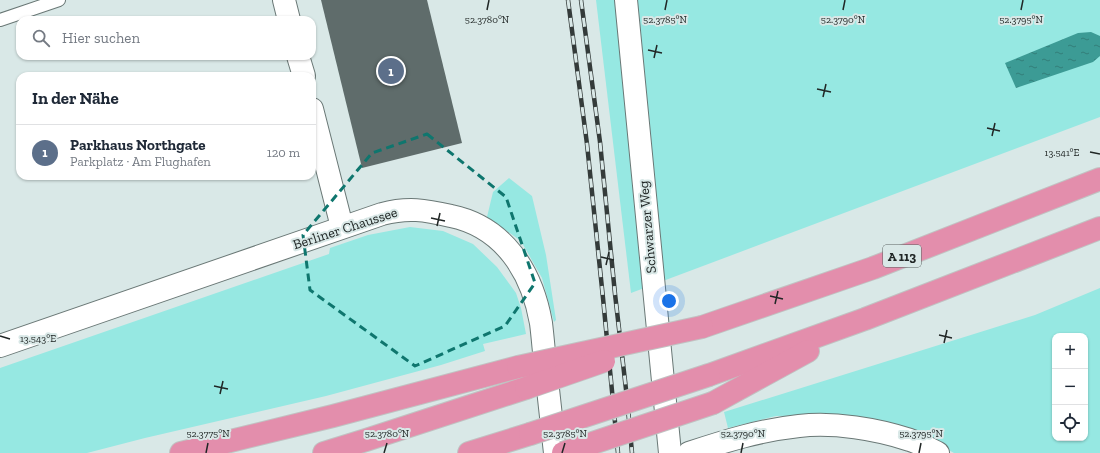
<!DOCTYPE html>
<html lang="de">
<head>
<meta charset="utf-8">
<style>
  :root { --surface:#fff; --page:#f6f6f7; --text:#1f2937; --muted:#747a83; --line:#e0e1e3; --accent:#d93025 }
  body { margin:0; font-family:"Zilla Slab",serif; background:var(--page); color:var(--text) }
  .controls { position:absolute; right:12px; bottom:12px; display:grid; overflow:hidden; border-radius:8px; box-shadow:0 1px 3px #0004 }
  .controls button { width:36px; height:36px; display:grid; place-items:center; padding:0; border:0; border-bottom:1px solid var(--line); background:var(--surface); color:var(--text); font:20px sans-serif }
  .you { position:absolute; left:669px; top:301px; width:14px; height:14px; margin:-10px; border:3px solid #fff; border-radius:50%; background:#1a73e8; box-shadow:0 0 0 6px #1a73e833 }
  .badge { display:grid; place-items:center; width:26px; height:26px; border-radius:50%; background:var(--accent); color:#fff; font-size:13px; font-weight:700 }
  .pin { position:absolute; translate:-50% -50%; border:2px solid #fff; box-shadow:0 1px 4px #0006 }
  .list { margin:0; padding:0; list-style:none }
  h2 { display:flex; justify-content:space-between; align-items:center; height:52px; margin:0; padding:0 16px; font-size:17px }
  h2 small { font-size:13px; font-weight:400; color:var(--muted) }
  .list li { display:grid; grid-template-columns:26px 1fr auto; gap:12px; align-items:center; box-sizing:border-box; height:56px; padding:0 16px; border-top:1px solid var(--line) }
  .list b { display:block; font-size:15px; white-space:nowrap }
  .list p { margin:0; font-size:13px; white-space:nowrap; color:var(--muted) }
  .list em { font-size:13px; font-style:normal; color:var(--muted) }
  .icon { flex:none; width:22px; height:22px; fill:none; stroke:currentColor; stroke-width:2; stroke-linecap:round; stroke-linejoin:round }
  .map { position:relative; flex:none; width:1100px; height:453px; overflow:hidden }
  .search { position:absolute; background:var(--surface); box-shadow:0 1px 3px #0004; left:16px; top:16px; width:300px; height:44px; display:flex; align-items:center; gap:10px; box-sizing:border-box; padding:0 14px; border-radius:12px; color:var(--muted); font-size:15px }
  .panel { position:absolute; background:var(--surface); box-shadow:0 1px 3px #0004; left:16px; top:72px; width:300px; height:108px; border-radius:12px }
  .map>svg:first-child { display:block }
  .grass { fill:#96e8e2; fill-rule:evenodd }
  .water { fill:url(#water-ripples) }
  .building { fill:#5f6c6b }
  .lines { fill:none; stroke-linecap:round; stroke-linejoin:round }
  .service-casing { stroke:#6a7876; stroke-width:14 }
  .minor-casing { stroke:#6a7876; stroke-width:24 }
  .tertiary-casing { stroke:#6a7876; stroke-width:24 }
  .motorway-casing { stroke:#c1c2c2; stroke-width:24 }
  .service { stroke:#fff; stroke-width:12 }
  .minor { stroke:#fff; stroke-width:22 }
  .tertiary { stroke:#fff; stroke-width:22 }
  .motorway { stroke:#e38eac; stroke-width:22 }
  .rail-casing { stroke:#343b3a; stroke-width:4.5 }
  .rail { stroke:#d9e8e7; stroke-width:3; stroke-dasharray:9; stroke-linecap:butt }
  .motorway-bridge-casing { stroke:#c1c2c2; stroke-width:24; stroke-linecap:butt }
  .motorway-bridge { stroke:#e38eac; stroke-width:22 }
  .marked { fill:none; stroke:#0f766e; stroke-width:3; stroke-dasharray:8 5; stroke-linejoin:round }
  .ticks { fill:none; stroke:#202625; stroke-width:1.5 }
  .labels { text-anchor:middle; stroke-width:4; stroke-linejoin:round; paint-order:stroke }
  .shield { fill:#d9e8e7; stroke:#58605f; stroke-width:1 }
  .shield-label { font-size:13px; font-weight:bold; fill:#202625 }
  .street-label { font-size:14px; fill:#202625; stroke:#d9e8e7 }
  .ticks-label { font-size:10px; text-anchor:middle; fill:#202625; stroke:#d9e8e7; stroke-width:4; stroke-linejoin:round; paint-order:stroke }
</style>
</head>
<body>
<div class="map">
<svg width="1100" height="453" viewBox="0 0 1100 453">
  <defs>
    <pattern id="water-ripples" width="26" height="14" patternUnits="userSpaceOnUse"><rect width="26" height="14" fill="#3c9b95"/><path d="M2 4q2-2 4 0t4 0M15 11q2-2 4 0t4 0" fill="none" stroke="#327e79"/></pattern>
  </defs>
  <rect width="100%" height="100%" fill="#d9e8e7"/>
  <!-- grass -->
  <g class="grass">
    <path d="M596 0H1100V117L631 293Z"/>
    <path d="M509 178 532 196 546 255 556 320 554 322 542 278 521 241 487 217 493 192Z"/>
    <path d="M410 227 443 231 473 244 497 267 516 293 521 308 526 334 483 344 485 351 441 365 326 396 145 438 87 453H0V368L329 254 330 248 368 235Z"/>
    <path d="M1100 288V453H954L916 432 842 415 776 416 728 428 724 412 1035 315ZM1055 336H1085V438H1055Z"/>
  </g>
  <!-- water -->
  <path class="water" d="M1091 32 1100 36V56L1093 62 1016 88 1005 63 1078 33Z"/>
  <!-- building -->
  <path class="building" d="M321 0H427L462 143 362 168Z"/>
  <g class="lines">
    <!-- service casing -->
    <g class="service-casing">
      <path id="service" d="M0 20 59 0"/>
    </g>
    <!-- minor casing -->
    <g class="minor-casing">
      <g id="minor">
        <path d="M284 0 289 20"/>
        <path d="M298 56 304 76"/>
        <path d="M312 109 342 227"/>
      </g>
    </g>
    <!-- tertiary casing -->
    <g class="tertiary-casing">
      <g id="tertiary">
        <path d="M626 0 670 453"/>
        <path d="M0 346 382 214C408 207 425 210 451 216 504 227 532 272 541 323 543 339 544 355 546 371 549 399 552 426 555 453"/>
        <path d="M689 453C725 441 761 430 799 426 834 422 877 429 910 440 920 443 929 449 938 453"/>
      </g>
    </g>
    <!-- motorway casing -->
    <g class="motorway-casing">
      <g id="motorway">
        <path d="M702 327 873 268 1100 179"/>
        <path d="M709 375 865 319 1100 228"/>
        <path d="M713 403 808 351"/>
        <path d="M181 453 333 416 518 367"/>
        <path d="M324 453 366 440 526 388"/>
        <path d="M469 453 530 434"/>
      </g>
    </g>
    <!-- service -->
    <use href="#service" class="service"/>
    <!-- minor -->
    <use href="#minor" class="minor"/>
    <!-- tertiary -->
    <use href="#tertiary" class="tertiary"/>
    <!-- motorway -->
    <use href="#motorway" class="motorway"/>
    <!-- rail casing -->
    <g class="rail-casing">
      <g id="rail">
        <path d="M568 0 587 144 603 298 618 453"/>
        <path d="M581 0 600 142 615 294 627 398 632 453"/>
      </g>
    </g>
    <!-- rail -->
    <use href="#rail" class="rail"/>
    <!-- motorway-bridge casing -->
    <g class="motorway-bridge-casing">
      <g id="motorway-bridge">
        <path d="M518 367 702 327"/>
        <path d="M526 388 604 361"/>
        <path d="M530 434 709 375"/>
        <path d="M563 453 713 403"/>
      </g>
    </g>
    <!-- motorway-bridge -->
    <use href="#motorway-bridge" class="motorway-bridge"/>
  </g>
  <!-- marked area -->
  <path class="marked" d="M427 134 506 197 535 283 505 326 415 366 310 290 303 235 372 153Z"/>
  <!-- ticks -->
  <path class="ticks" d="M487 10 489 0M665 10 667 0M843 10 845 0M1021 10 1023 0M648 50 662 53M654 58 657 45M817 89 831 92M823 97 826 84M987 128 1000 131M992 136 995 123M1090 152 1100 154M431 218 445 221M437 226 440 213M601 257 614 260M606 265 609 252M770 296 783 299M775 304 778 291M939 335 952 338M0 336 10 339M944 343 947 330M214 386 228 389M220 394 223 381M206 453 208 443M384 453 387 443M562 453 565 443M741 453 743 443M919 453 921 443"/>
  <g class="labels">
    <!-- shield labels -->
    <rect class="shield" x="883" y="245" width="38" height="22" rx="3"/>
    <g class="shield-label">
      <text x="902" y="261">A 113</text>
    </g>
    <!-- street labels -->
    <g class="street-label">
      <text transform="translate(647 227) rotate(-95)" y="5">Schwarzer Weg</text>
      <text transform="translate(345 228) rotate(-18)" y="5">Berliner Chaussee</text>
    </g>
  </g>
  <g class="ticks-label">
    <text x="487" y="23">52.3780°N</text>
    <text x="665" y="23">52.3785°N</text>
    <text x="843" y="23">52.3790°N</text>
    <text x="1021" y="23">52.3795°N</text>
    <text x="1062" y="156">13.541°E</text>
    <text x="38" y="342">13.543°E</text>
    <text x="208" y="437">52.3775°N</text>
    <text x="387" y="437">52.3780°N</text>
    <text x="565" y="437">52.3785°N</text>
    <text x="743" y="437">52.3790°N</text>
    <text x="921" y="437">52.3795°N</text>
  </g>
</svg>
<div class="controls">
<button>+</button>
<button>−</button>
<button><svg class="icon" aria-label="locate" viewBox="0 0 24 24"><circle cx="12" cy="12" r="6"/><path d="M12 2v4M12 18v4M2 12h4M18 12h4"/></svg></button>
</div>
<div class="you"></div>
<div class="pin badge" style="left:391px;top:71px;background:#5c6f8a">1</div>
<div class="search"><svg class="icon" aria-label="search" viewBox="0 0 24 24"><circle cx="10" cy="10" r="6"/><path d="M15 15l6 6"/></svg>Hier suchen</div>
<section class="panel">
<h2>In der Nähe<small></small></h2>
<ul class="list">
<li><span class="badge" style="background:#5c6f8a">1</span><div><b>Parkhaus Northgate</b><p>Parkplatz · Am Flughafen</p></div><em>120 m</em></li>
</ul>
</section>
</div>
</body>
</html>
